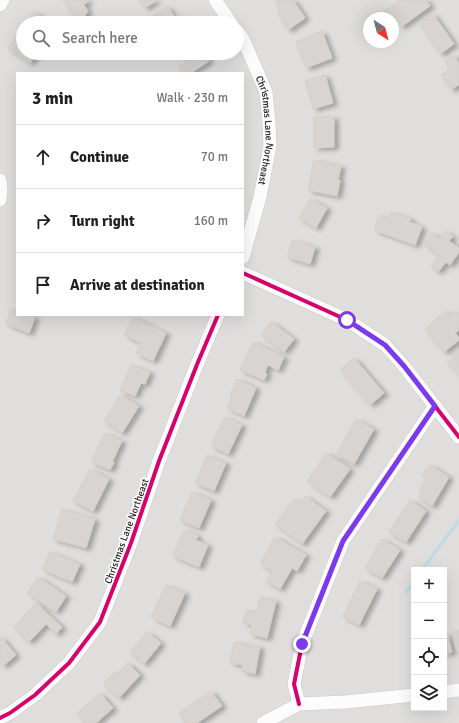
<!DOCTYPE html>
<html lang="en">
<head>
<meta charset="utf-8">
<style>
  :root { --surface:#fff; --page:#f2f2f2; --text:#202124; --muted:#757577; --line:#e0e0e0 }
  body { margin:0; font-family:Signika,sans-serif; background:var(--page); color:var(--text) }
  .controls { position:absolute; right:12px; bottom:12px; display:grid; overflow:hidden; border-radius:0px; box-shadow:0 4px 16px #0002 }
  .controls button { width:36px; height:36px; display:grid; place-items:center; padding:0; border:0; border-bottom:1px solid var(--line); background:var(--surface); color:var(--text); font:20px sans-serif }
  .compass { position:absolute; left:363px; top:12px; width:36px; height:36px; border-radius:50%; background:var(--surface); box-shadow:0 4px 16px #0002; rotate:144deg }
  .stop { position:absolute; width:12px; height:12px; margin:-9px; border:3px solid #7c3aed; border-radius:50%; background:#fff }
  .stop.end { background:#7c3aed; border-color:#fff; box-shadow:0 1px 4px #0008 }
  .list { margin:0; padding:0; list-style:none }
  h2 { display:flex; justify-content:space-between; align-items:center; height:52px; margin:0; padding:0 16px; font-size:17px }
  h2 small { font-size:13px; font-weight:400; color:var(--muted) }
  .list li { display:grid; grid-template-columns:26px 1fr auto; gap:12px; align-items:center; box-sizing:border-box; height:64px; padding:0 16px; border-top:1px solid var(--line) }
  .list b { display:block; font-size:15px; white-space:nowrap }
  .list em { font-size:13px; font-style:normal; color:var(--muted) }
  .icon { flex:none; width:22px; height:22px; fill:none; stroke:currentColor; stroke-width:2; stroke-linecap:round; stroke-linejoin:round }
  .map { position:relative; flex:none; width:459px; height:723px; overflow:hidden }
  .search { position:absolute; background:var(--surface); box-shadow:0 4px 16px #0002; left:16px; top:16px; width:228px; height:44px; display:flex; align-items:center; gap:10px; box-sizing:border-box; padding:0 14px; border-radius:22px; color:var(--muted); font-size:15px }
  .panel { position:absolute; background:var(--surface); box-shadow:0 4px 16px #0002; left:16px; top:72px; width:228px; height:244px; border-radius:0px }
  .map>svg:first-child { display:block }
  .residential { fill:#dfdedc; fill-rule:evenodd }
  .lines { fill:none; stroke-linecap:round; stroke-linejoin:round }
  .stream { stroke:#bfdbe3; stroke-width:3.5 }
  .building { fill:#d7d4d2; stroke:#d3d0cc; filter:url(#shadow) }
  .minor-casing { stroke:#c9c8c7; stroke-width:14 }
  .minor { stroke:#fdfcfc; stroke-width:13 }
  .cycleway-casing { stroke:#fff; stroke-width:6 }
  .cycleway { stroke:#d6006c; stroke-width:4 }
  .route { stroke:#7c3aed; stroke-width:5 }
  .labels { text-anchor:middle; stroke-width:3; stroke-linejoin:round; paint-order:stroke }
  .street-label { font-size:10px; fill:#222; stroke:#fff }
</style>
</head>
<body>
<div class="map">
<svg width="459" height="723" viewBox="0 0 459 723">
  <defs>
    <filter id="shadow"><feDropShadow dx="4.5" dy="2.5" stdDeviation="2" flood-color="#0004"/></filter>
  </defs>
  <rect width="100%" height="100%" fill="#f0eeeb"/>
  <!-- residential -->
  <path class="residential" d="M0 0H459V723H0ZM369 18H393V42H369ZM23 23H237V53H23ZM17 73H243V315H17ZM414 570H444V708H414Z"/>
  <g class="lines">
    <!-- stream -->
    <g class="stream">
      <path d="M422 570 459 520"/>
      <path d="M407 591 414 581"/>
    </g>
  </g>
  <!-- building -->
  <g class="building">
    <path d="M63 0H89L84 5 88 11 83 18 80 20 71 12Z"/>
    <path d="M139 0H157L145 8Z"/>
    <path d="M278 0H293L305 18 288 30 278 14 281 12 275 2Z"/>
    <path d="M400 0H426L430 6 401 27 396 19 393 20V18H388L384 11Z"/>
    <path d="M167 6 175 17 178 15 184 23H156L151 17Z"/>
    <path d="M34 12 46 21 45 23H26Z"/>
    <path d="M433 14 454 44 440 54 419 23Z"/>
    <path d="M23 27V53H37L30 63 8 48Z"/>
    <path d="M322 31 332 58 306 68 296 42Z"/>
    <path d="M180 53H204L209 61 191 73H182L178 67 186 62Z"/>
    <path d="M453 55 459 63V86L458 85 451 90 441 75 450 69 445 61Z"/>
    <path d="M325 75 333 103 313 109 305 81Z"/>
    <path d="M314 117H334V147L314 148Z"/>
    <path d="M314 160 341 166 338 180H340L337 196 308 190Z"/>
    <path d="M310 199 327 208 316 228 299 218Z"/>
    <path d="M391 212 411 219 410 222 422 227 415 245 374 230 379 215 389 219Z"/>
    <path d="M445 231 453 236 449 241 459 248V252L450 265 446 262 438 272 431 267 439 255 424 244 432 233 440 238Z"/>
    <path d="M292 240 315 247 310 264 287 257Z"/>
    <path d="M11 309 17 311V315H29L35 317 29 333 6 324Z"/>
    <path d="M445 311 449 316 455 311 459 316V330L455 333 459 338V340L444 352 425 329Z"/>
    <path d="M133 317 166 333 153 361 136 353 141 343 124 335Z"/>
    <path d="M271 322 294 339 284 352 261 335Z"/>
    <path d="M253 342 284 357 278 370 268 365 265 372 267 374 264 380 240 370Z"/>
    <path d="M459 349V374L447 363Z"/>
    <path d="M354 358 384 393 370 405 340 370Z"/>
    <path d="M131 365 150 372 145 384 141 383 135 396 120 390Z"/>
    <path d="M237 379 256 388 244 416 227 408 232 397 230 396Z"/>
    <path d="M120 395 139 406 122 433 104 421Z"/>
    <path d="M225 417 242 425 228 454 211 446Z"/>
    <path d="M356 419 374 429 354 464 336 454Z"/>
    <path d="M105 433 122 441 112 462H114L110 470 91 462Z"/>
    <path d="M326 453 350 469 330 497 307 481Z"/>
    <path d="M207 455 226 463 214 491 195 483Z"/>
    <path d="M430 465 449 477 432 506 418 497 422 492 419 490 427 478 422 475Z"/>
    <path d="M90 469 109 479 93 511 73 501Z"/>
    <path d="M192 492 211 500 199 528 180 520Z"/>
    <path d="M305 496 326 511 302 544 275 524 294 499 300 503Z"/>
    <path d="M410 500 426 511 406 542 389 532Z"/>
    <path d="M62 509 95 519 86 548 53 539Z"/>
    <path d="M184 530 198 536 196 540 208 545 199 567 173 556Z"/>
    <path d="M275 537 306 555 297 571 292 568 280 589 266 581 272 571 260 564Z"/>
    <path d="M382 539 400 550 382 578 365 568Z"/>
    <path d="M50 552 80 564 72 582 42 569Z"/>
    <path d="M38 577 66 596 56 612 27 593Z"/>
    <path d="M360 581 377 589 359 625 343 617Z"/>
    <path d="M166 585 185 593 170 626 151 617Z"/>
    <path d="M260 597 276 601 267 638 250 634 252 625 243 623 246 610 256 613Z"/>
    <path d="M36 603 62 627 56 634 46 624 29 642 14 627Z"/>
    <path d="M459 630V651H457L453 632Z"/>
    <path d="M147 632 161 643 144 664 130 652Z"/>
    <path d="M447 633 452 652 444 654V634Z"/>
    <path d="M0 636 16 655 3 666 0 663Z"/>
    <path d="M234 642 260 647 255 674 242 671 243 665 230 663Z"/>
    <path d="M128 663 140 675 119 698 103 684 115 672 118 674Z"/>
    <path d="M211 691 222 706 197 723H185L179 713Z"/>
    <path d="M100 693 113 708 96 723H85L77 713Z"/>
  </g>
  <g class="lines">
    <!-- minor casing -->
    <g class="minor-casing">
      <g id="minor">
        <path d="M215 0 231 23"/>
        <path d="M0 5 3 0"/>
        <path id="s1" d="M237 31 243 39 266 92 269 123 270 146 260 197 243 257"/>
        <path d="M0 180 1 189 0 200"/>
        <path d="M243 273 347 320 385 345 404 366 459 437"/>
        <path d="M444 692 459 690"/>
        <path d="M299 704 294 684 302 644 343 541 435 406"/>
        <path d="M0 718 10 713 35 695 69 663 100 622 131 543 159 461 198 362 218 315"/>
        <path d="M263 723 299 704 345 702 414 695"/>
      </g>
    </g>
    <!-- minor -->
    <use href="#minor" class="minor"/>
    <!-- cycleway casing -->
    <g class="cycleway-casing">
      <g id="cycleway">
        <path d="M243 273 347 320 385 345 404 366 459 437"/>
        <path d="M299 704 294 684 302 644 343 541 435 406"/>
        <path d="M0 718 10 713 35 695 69 663 100 622 131 543 159 461 198 362 218 315"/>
      </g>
    </g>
    <!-- cycleway -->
    <use href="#cycleway" class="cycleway"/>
  </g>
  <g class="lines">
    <!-- route -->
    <path class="route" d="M302 644 343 541 435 406 404 366 385 345 347 320"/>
  </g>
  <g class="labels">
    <!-- street labels -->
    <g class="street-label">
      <text dy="4" stroke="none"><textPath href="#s1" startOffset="106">Christmas Lane Northeast</textPath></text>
      <text transform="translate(126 531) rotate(-70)" y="4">Christmas Lane Northeast</text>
    </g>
  </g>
</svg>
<div class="controls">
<button>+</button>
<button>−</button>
<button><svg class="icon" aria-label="locate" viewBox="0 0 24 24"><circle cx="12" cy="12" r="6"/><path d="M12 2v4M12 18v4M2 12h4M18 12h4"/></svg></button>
<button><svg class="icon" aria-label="layers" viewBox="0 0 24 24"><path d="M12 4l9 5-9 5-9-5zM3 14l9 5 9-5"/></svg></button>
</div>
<svg class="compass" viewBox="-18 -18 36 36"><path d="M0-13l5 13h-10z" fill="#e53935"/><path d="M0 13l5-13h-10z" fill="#757577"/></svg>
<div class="stop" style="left:347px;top:320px"></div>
<div class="stop end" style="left:302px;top:644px"></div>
<div class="search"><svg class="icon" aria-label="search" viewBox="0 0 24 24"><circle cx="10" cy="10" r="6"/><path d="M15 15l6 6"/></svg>Search here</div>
<section class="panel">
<h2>3 min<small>Walk · 230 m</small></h2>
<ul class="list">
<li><svg class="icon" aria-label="ahead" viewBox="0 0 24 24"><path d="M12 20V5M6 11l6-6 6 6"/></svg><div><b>Continue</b></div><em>70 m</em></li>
<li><svg class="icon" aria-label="right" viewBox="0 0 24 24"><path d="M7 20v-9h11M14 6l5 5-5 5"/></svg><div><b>Turn right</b></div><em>160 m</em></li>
<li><svg class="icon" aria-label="arrive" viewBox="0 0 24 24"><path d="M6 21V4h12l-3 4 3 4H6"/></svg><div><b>Arrive at destination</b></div></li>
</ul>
</section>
</div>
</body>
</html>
